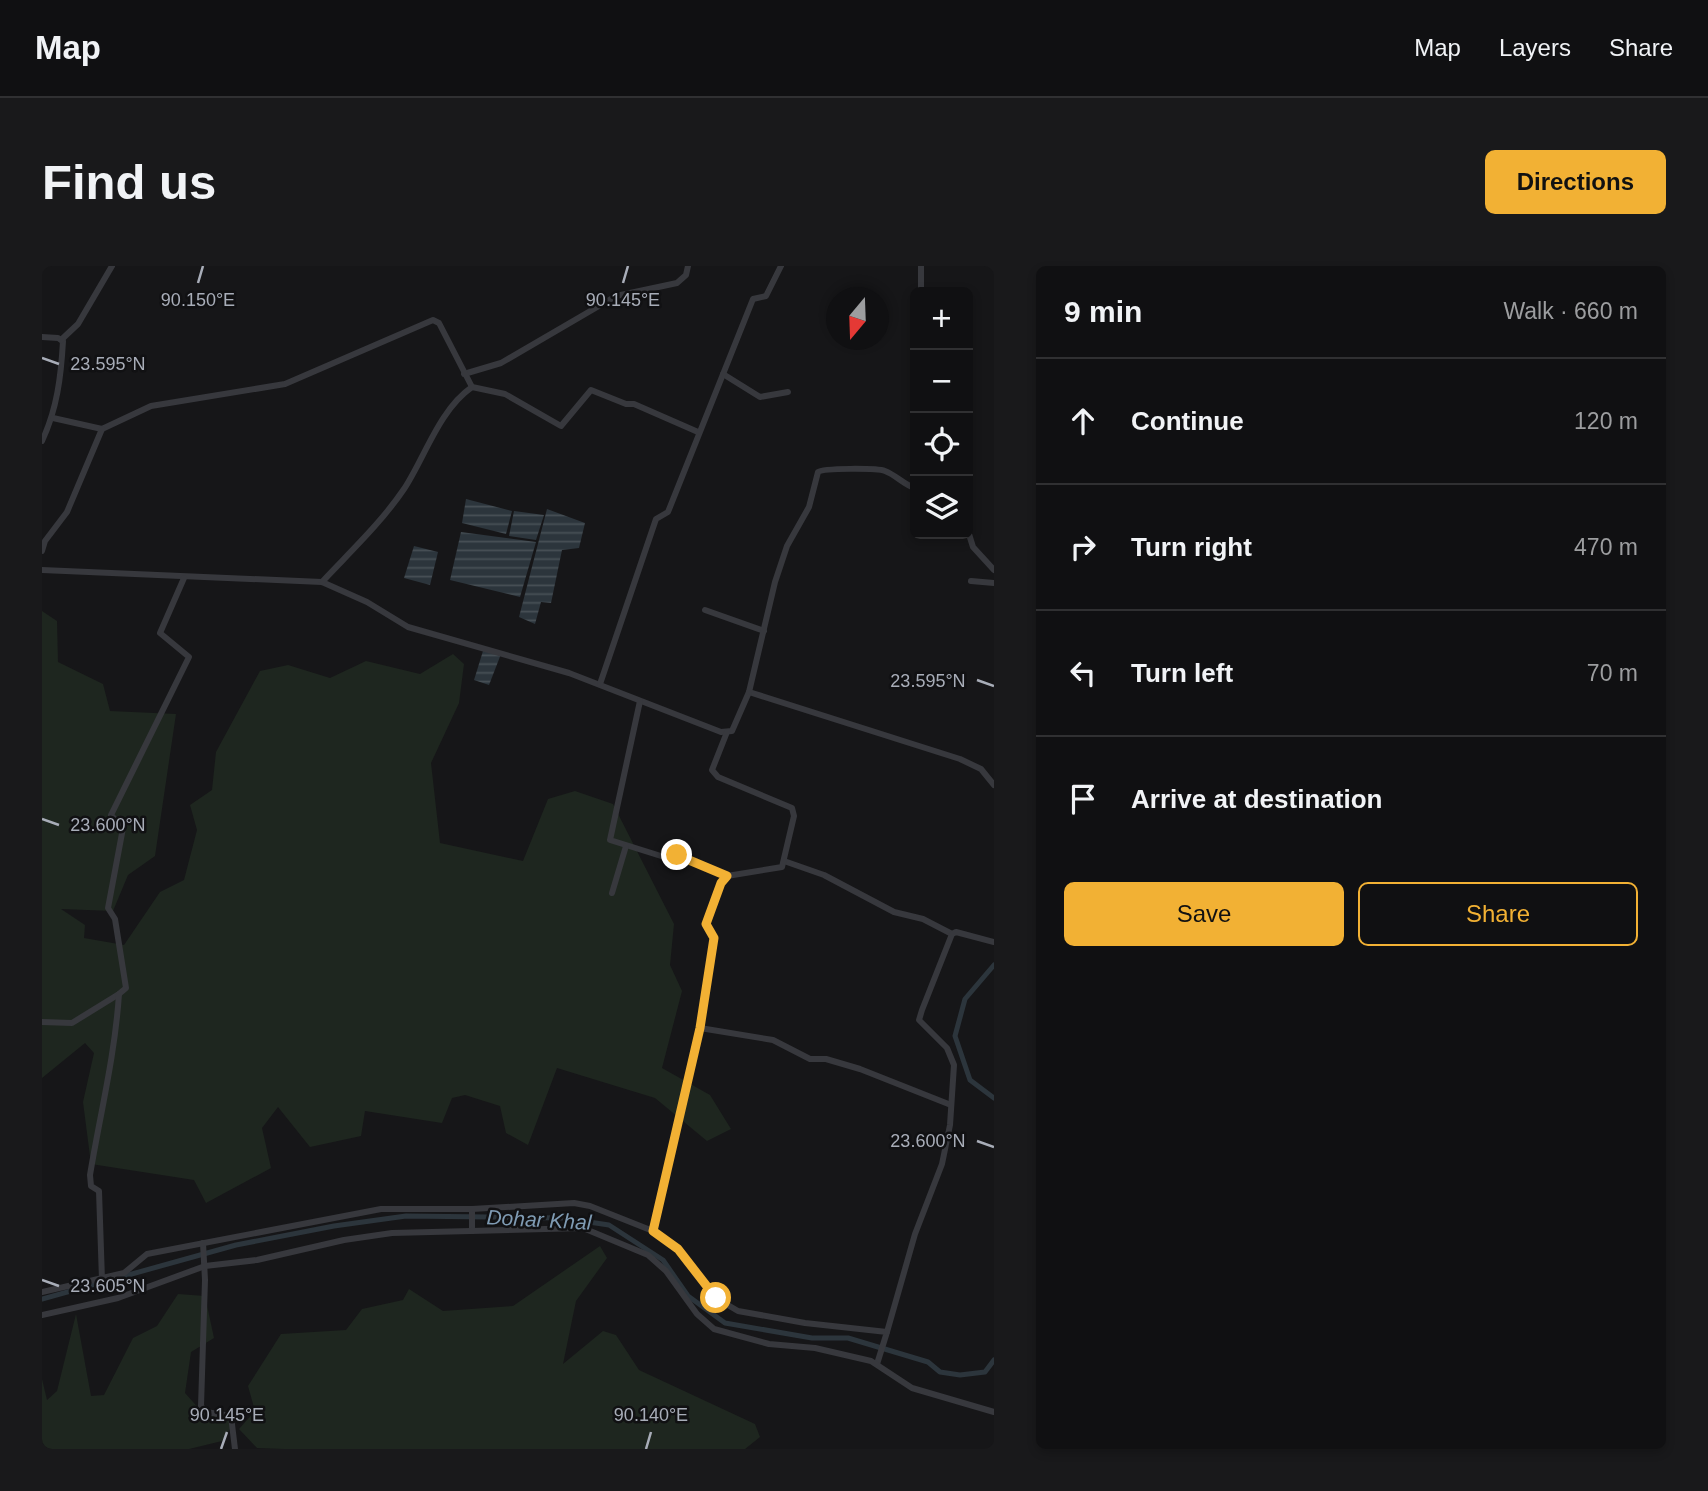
<!DOCTYPE html>
<html lang="en">
<head>
<meta charset="utf-8">
<style>
  :root { --surface:#101012; --page:#19191b; --text:#f1f3f6; --muted:#9c9d9f; --line:#303032; --accent:#f2b134 }
  body { margin:0; font-family:Helvetica,sans-serif; background:var(--page); color:var(--text) }
  .controls { position:absolute; right:21px; top:21px; display:grid; overflow:hidden; border-radius:10px; box-shadow:0 4px 10px #0003 }
  .controls button { width:63px; height:63px; display:grid; place-items:center; padding:0; border:0; border-bottom:2px solid var(--line); background:var(--surface); color:var(--text); font:35px sans-serif }
  .compass { position:absolute; left:784px; top:21px; width:63px; height:63px; border-radius:50%; background:var(--surface); box-shadow:0 4px 10px #0003; rotate:199deg }
  .stop { position:absolute; width:21px; height:21px; margin:-16px; border:5px solid #f2b134; border-radius:50%; background:#fff }
  .stop.end { background:#f2b134; border-color:#fff; box-shadow:0 2px 7px #0008 }
  .list { margin:0; padding:0; list-style:none }
  h2 { display:flex; justify-content:space-between; align-items:center; height:91px; margin:0; padding:0 28px; font-size:30px }
  h2 small { font-size:23px; font-weight:400; color:var(--muted) }
  .list li { display:grid; grid-template-columns:46px 1fr auto; gap:21px; align-items:center; box-sizing:border-box; height:126px; padding:0 28px; border-top:2px solid var(--line) }
  .list b { display:block; font-size:26px; white-space:nowrap }
  .list em { font-size:23px; font-style:normal; color:var(--muted) }
  .actions { display:flex; gap:14px; padding:21px 28px }
  .actions a { flex:1; padding:16px 0; border:2px solid var(--accent); border-radius:10px; text-align:center; font-size:24px; color:var(--accent) }
  .actions .main { background:var(--accent); color:#111 }
  .icon { flex:none; width:38px; height:38px; fill:none; stroke:currentColor; stroke-width:2; stroke-linecap:round; stroke-linejoin:round }
  .map { position:relative; flex:none; width:952px; height:1183px; overflow:hidden; border-radius:10px }
  header { display:flex; align-items:center; gap:42px; box-sizing:border-box; height:98px; padding:0 35px; background:var(--surface); border-bottom:2px solid var(--line) }
  header strong { font-size:33px }
  nav { display:flex; gap:38px; margin-inline-start:auto; font-size:24px }
  .intro { display:flex; align-items:center; justify-content:space-between; box-sizing:border-box; height:168px; padding:0 42px }
  h1 { margin:0; font-size:49px }
  .button { padding:18px 32px; border-radius:10px; background:var(--accent); color:#111; font-size:24px; font-weight:700 }
  main { display:flex; gap:42px; padding:0 42px }
  aside { flex:1; background:var(--surface); border-radius:10px; box-shadow:0 4px 10px #0003 }
  .map>svg:first-child { display:block }
  .green { fill:#1e261f }
  .water { fill:url(#water-rules) }
  .lines { fill:none; stroke-linecap:round; stroke-linejoin:round }
  .canal { stroke:#2c353c; stroke-width:5 }
  .minor { stroke:#37383d; stroke-width:6 }
  .route { stroke:#f2b134; stroke-width:9 }
  .ticks { fill:none; stroke:#a8adb8; stroke-width:2.5 }
  .labels { text-anchor:middle; stroke-width:5; stroke-linejoin:round; paint-order:stroke }
  .water-label { font-size:21px; font-style:italic; fill:#7f9bb3; stroke:#111113 }
  .ticks-label { font-size:18px; text-anchor:middle; fill:#a8adb8; stroke:#111113; stroke-width:5; stroke-linejoin:round; paint-order:stroke }
</style>
</head>
<body>
<header>
<strong>Map</strong>
<nav><a>Map</a><a>Layers</a><a>Share</a></nav>
</header>
<div class="intro"><h1>Find us</h1><a class="button">Directions</a></div>
<main>
<div class="map">
<svg width="952" height="1183" viewBox="0 0 952 1183">
  <defs>
    <pattern id="water-rules" width="6" height="5" patternUnits="userSpaceOnUse" patternTransform="scale(1.75)"><rect width="6" height="5" fill="#2c353c"/><path d="M0 2.5h6" fill="none" stroke="#485056"/></pattern>
  </defs>
  <rect width="100%" height="100%" fill="#161618"/>
  <!-- green -->
  <g class="green">
    <path d="M0 345 15 355 16 396 61 418 68 445 134 448 113 590 86 609 71 645 19 643 43 659 42 672 82 679 118 626 142 614 155 564 148 539 170 524 174 486 218 405 246 399 288 412 324 395 378 408 411 388 422 398 417 437 389 497 398 577 481 595 506 533 533 525 571 538 632 658 628 699 640 725 620 802 668 829 689 863 665 875 613 832 515 802 486 879 464 867 458 840 423 829 410 832 400 857 323 845 319 870 268 881 236 841 220 862 229 902 164 937 152 914 49 898 41 836 52 787 43 777 0 812Z"/>
    <path d="M558 980 565 992 534 1035 521 1098 561 1065 574 1069 597 1104 713 1158 718 1171 703 1183H242L215 1182 197 1163 213 1145 206 1120 239 1068 304 1064 320 1043 361 1034 367 1023 401 1045 471 1040Z"/>
    <path d="M136 1028 163 1030 172 1072 149 1086 143 1127 160 1146 187 1150 188 1163 180 1175 147 1183H0V1113L5 1134 15 1125 34 1048 49 1130 62 1129 91 1072 115 1060Z"/>
  </g>
  <!-- water -->
  <g class="water">
    <path d="M424 233 470 245 464 268 420 257Z"/>
    <path d="M505 243 543 257 537 282 520 284 509 337 499 336 493 358 477 351Z"/>
    <path d="M472 245 502 249 494 274 467 270Z"/>
    <path d="M419 266 494 276 478 331 408 314Z"/>
    <path d="M372 280 396 286 388 319 362 312Z"/>
    <path d="M441 385 459 388 447 419 432 414Z"/>
  </g>
  <g class="lines">
    <!-- canal -->
    <g class="canal">
      <path d="M952 699 923 733 913 770 928 814 952 832"/>
      <path d="M0 1033 194 979 292 960 364 950 520 952 567 959 621 994 646 1030 683 1057 770 1072H806L886 1096 898 1106 918 1109 943 1106 952 1094"/>
    </g>
    <!-- minor -->
    <g class="minor">
      <path d="M879 0V26"/>
      <path d="M0 71 16 72 21 75C19 111 15 143 0 175"/>
      <path d="M19 74 36 58 70 0"/>
      <path d="M422 108 459 97 574 30 635 17 644 9 646 0"/>
      <path d="M681 108 718 131 746 126"/>
      <path d="M11 152 60 163 109 140 243 118 391 54 397 57 430 121"/>
      <path d="M926 265 931 281 952 304"/>
      <path d="M0 285 3 275 25 246 60 163"/>
      <path d="M0 304 280 316 325 336 366 361 527 407 679 466 690 465 707 426 918 493 939 503 952 519"/>
      <path d="M929 315 952 317"/>
      <path d="M280 316C308 286 339 257 362 223 383 191 397 144 430 121L463 128 519 160 549 124 584 138H592L656 166"/>
      <path d="M663 344 722 365"/>
      <path d="M558 418 614 253 626 246 711 33 724 30 739 0"/>
      <path d="M707 426 733 316 745 280 767 241 776 206C781 202 835 202 843 205 854 209 862 219 873 222"/>
      <path d="M598 435 568 574 619 590 632 587 685 610"/>
      <path d="M742 595 782 609 852 646 881 653 910 668"/>
      <path d="M570 627 584 580"/>
      <path d="M0 756 30 757 77 728"/>
      <path d="M658 762 731 774 768 793H784L818 803 909 839"/>
      <path d="M430 965V943"/>
      <path d="M611 965 658 762 672 672 665 658 679 617 685 610 740 601 752 550 750 542 676 511 670 504 685 466"/>
      <path d="M161 977 163 1014 159 1140 164 1146 189 1150 193 1183"/>
      <path d="M60 1014 57 925 49 920 48 909C58 849 73 789 77 728L84 722 73 653 66 642 81 562 69 549 147 391 118 367 142 312"/>
      <path d="M0 1026 82 1007 105 988 339 943H430L532 937 548 940 611 965 637 983 674 1032 696 1045 763 1057 845 1066 835 1098"/>
      <path d="M0 1049 76 1032 163 1000 215 994 302 974 350 967 541 962 606 989 624 1005 655 1048 672 1063 727 1078 773 1082 829 1095 870 1122 952 1146"/>
      <path d="M845 1066 873 968 900 898 908 859 912 799 905 782 877 754 880 744 910 668 914 666 952 676"/>
    </g>
  </g>
  <g class="lines">
    <!-- route -->
    <path class="route" d="M635 589 685 610 679 617 664 658 672 672 658 762 611 965 636 983 674 1032"/>
  </g>
  <!-- ticks -->
  <path class="ticks" d="M156 17 161 0M581 17 586 0M0 92 17 98M935 414 952 420M0 553 17 559M935 875 952 881M0 1014 17 1020M179 1183 185 1166M604 1183 609 1166"/>
  <g class="labels">
    <!-- water labels -->
    <g class="water-label">
      <text transform="translate(497 954) rotate(3)" y="7">Dohar Khal</text>
    </g>
  </g>
  <g class="ticks-label">
    <text x="156" y="40">90.150°E</text>
    <text x="581" y="40">90.145°E</text>
    <text x="66" y="104">23.595°N</text>
    <text x="886" y="421">23.595°N</text>
    <text x="66" y="565">23.600°N</text>
    <text x="886" y="881">23.600°N</text>
    <text x="66" y="1026">23.605°N</text>
    <text x="185" y="1155">90.145°E</text>
    <text x="609" y="1155">90.140°E</text>
  </g>
</svg>
<div class="controls">
<button>+</button>
<button>−</button>
<button><svg class="icon" aria-label="locate" viewBox="0 0 24 24"><circle cx="12" cy="12" r="6"/><path d="M12 2v4M12 18v4M2 12h4M18 12h4"/></svg></button>
<button><svg class="icon" aria-label="layers" viewBox="0 0 24 24"><path d="M12 4l9 5-9 5-9-5zM3 14l9 5 9-5"/></svg></button>
</div>
<svg class="compass" viewBox="-18 -18 36 36"><path d="M0-13l5 13h-10z" fill="#e53935"/><path d="M0 13l5-13h-10z" fill="#9c9d9f"/></svg>
<div class="stop" style="left:674px;top:1032px"></div>
<div class="stop end" style="left:635px;top:589px"></div>
</div>
<aside>
<h2>9 min<small>Walk · 660 m</small></h2>
<ul class="list">
<li><svg class="icon" aria-label="ahead" viewBox="0 0 24 24"><path d="M12 20V5M6 11l6-6 6 6"/></svg><div><b>Continue</b></div><em>120 m</em></li>
<li><svg class="icon" aria-label="right" viewBox="0 0 24 24"><path d="M7 20v-9h11M14 6l5 5-5 5"/></svg><div><b>Turn right</b></div><em>470 m</em></li>
<li><svg class="icon" aria-label="left" viewBox="0 0 24 24"><path d="M17 20v-9H6M10 6l-5 5 5 5"/></svg><div><b>Turn left</b></div><em>70 m</em></li>
<li><svg class="icon" aria-label="arrive" viewBox="0 0 24 24"><path d="M6 21V4h12l-3 4 3 4H6"/></svg><div><b>Arrive at destination</b></div></li>
</ul>
<div class="actions"><a class="main">Save</a><a>Share</a></div>
</aside>
</main>
</body>
</html>
